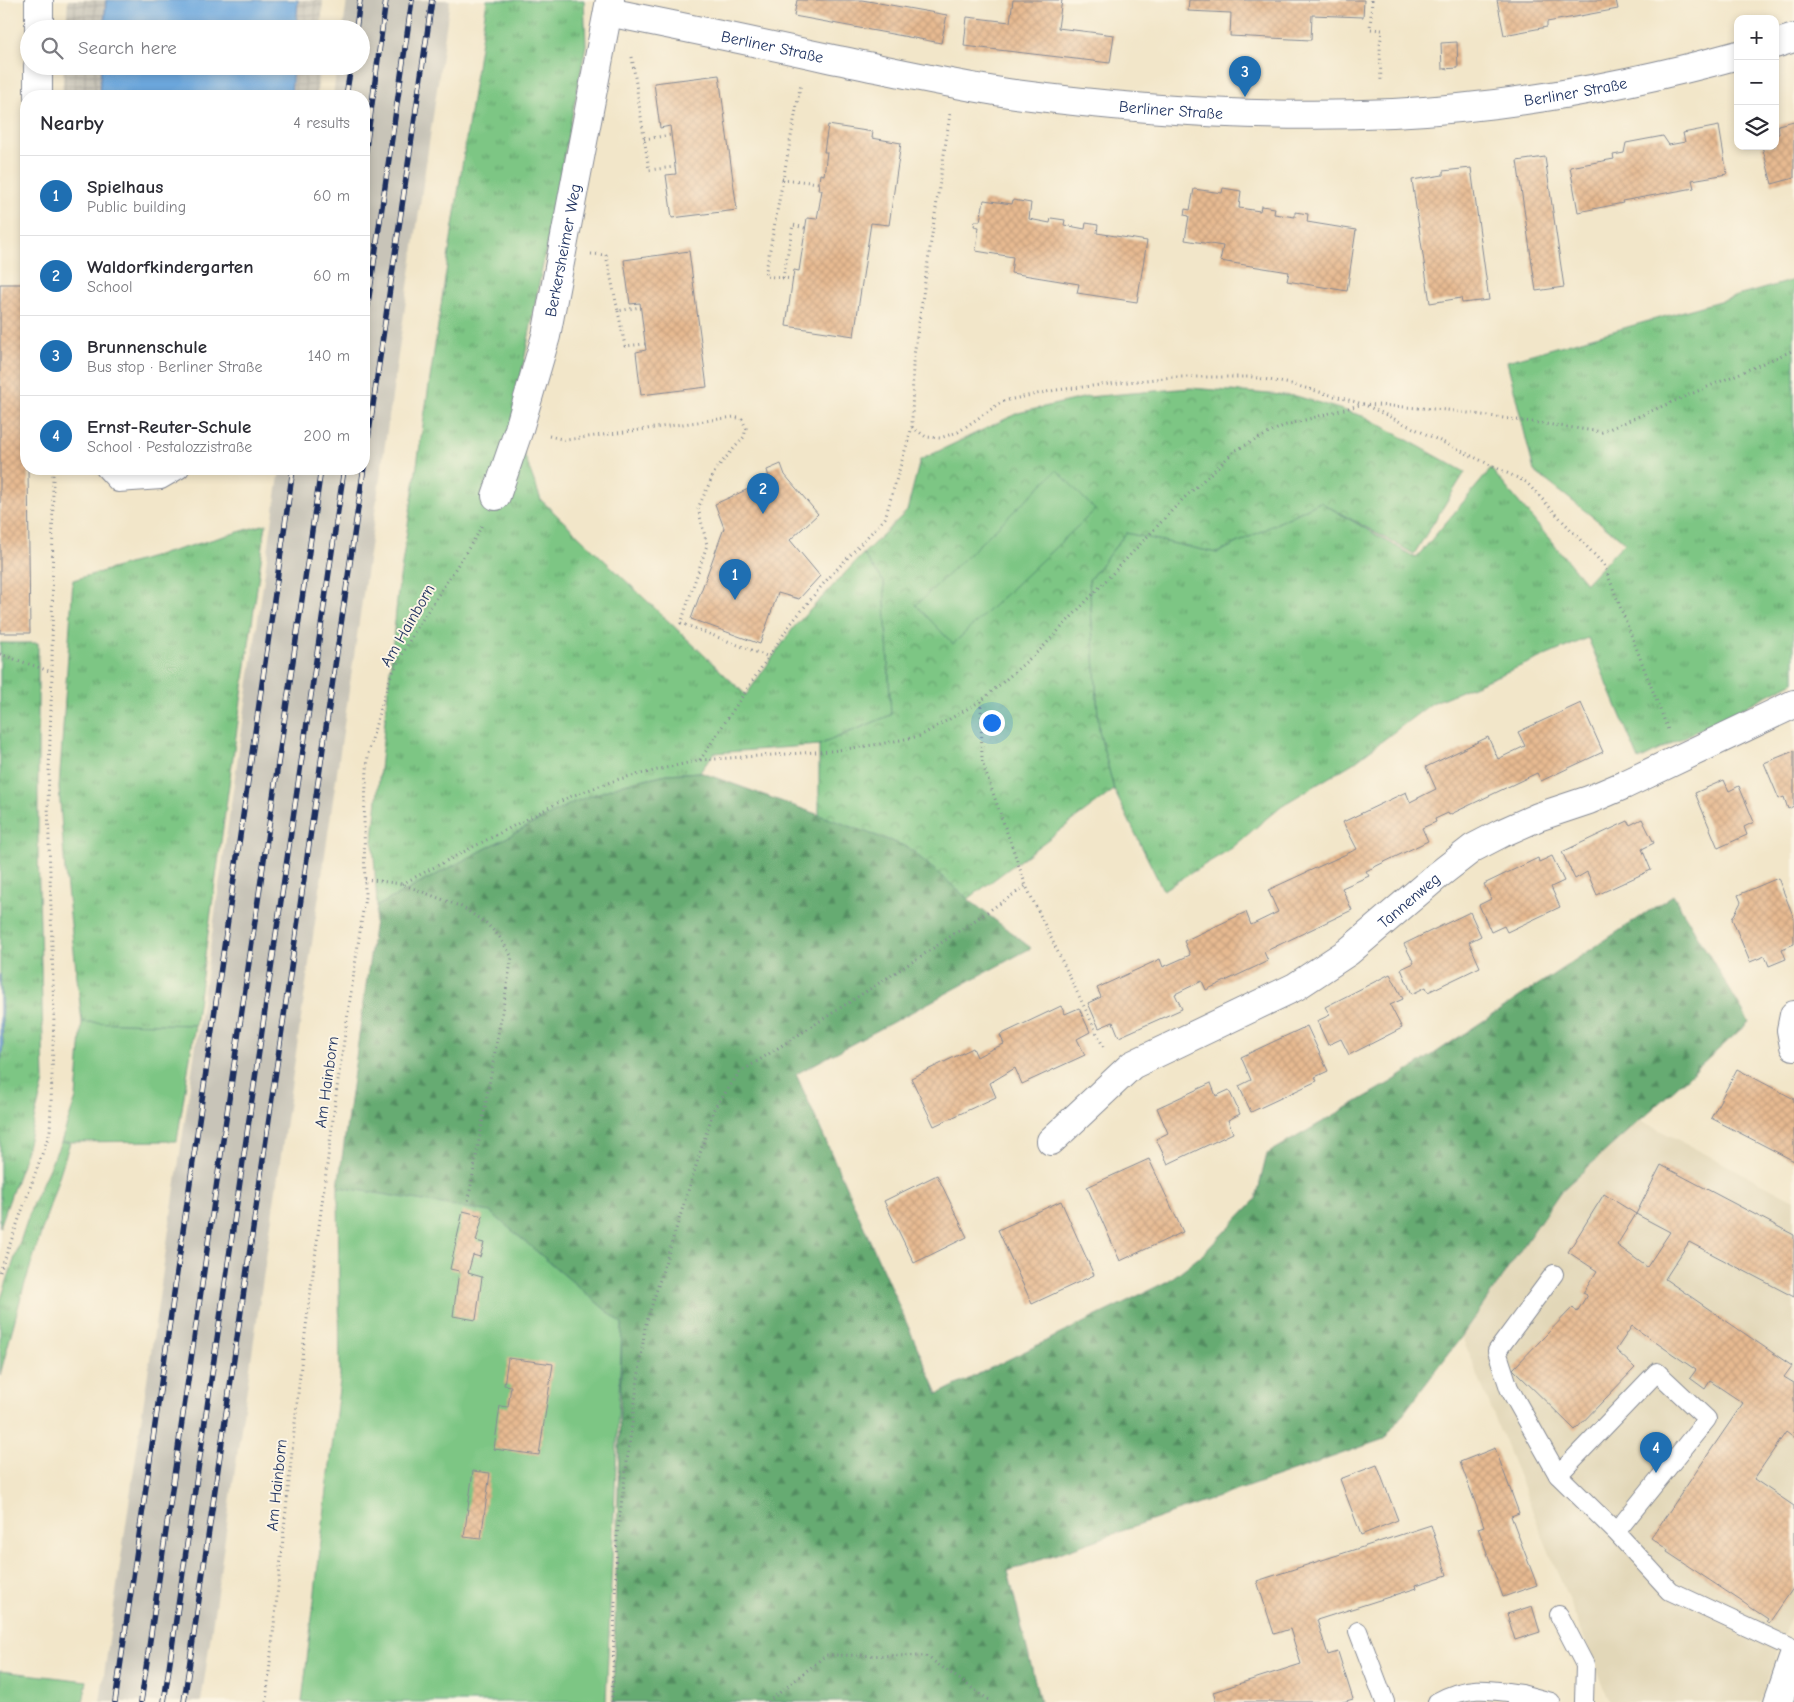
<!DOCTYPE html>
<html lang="en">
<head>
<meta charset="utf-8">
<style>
  :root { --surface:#fff; --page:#f7f7f7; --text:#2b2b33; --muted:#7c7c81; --line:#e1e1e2; --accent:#1f6fb2 }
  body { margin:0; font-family:"Comic Neue",sans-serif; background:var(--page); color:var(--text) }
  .controls { position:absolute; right:15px; top:15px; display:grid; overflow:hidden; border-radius:10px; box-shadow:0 2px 8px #0003 }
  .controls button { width:45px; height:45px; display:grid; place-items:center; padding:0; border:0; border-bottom:1px solid var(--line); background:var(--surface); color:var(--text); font:25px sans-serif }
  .you { position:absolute; left:991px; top:722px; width:18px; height:18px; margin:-12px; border:4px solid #fff; border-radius:50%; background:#1a73e8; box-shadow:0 0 0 8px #1a73e833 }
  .badge { display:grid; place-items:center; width:32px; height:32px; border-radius:50%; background:var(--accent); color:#fff; font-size:16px; font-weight:700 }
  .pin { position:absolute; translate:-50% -41px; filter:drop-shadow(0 1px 2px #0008) }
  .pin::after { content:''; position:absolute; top:26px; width:18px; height:15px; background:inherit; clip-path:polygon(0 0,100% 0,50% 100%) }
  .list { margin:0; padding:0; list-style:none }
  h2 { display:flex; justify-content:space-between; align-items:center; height:65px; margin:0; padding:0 20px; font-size:21px }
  h2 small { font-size:16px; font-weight:400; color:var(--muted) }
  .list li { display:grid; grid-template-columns:32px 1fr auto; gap:15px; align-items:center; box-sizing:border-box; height:80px; padding:0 20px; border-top:1px solid var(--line) }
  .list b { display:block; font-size:19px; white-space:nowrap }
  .list p { margin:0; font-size:16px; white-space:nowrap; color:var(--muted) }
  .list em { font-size:16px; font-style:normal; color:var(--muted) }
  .icon { flex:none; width:28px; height:28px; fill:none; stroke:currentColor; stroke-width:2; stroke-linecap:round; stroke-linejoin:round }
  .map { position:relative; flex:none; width:1794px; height:1702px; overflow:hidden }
  .search { position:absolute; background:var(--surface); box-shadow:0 2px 8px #0003; left:20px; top:20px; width:350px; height:55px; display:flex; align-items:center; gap:12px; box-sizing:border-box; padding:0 18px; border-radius:28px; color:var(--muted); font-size:19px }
  .panel { position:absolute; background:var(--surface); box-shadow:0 2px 8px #0003; left:20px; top:90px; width:350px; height:385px; border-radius:20px }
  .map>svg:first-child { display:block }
  .built { fill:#e2d7b8 }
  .industrial { fill:url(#industrial-grid) }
  .railway { fill:#c8c4b8 }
  .grass { fill:url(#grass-tufts); stroke:#4c7a71 }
  .forest { fill:url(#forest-firs); stroke:#406d68 }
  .park { fill:url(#park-crowns); stroke:#4c7a71 }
  .garden { fill:#7dc684; stroke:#4c7a71 }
  .water { fill:#6da8de; stroke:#446c9e }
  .building { fill:url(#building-cross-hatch) }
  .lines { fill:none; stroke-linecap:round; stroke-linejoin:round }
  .lane-casing { stroke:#868a94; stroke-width:20 }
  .street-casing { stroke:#868a94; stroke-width:30 }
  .path { stroke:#868a94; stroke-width:3; stroke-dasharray:1 4; stroke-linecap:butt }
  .lane { stroke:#fff; stroke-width:18 }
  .street { stroke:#fff; stroke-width:28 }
  .rail-casing { stroke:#1b2f5e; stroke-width:5.5 }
  .rail { stroke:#fcf5e5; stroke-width:4; stroke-dasharray:11; stroke-linecap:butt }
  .labels { text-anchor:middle; stroke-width:4; stroke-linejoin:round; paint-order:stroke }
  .street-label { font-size:16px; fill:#1b2f5e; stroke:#fcf5e5 }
</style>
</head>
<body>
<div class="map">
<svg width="1794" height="1702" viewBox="0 0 1794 1702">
  <defs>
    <pattern id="industrial-grid" width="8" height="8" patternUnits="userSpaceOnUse" patternTransform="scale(1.25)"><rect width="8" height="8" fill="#c8c4b8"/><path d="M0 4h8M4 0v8" fill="none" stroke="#aba9a1"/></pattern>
    <pattern id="grass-tufts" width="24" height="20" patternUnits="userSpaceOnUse" patternTransform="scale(1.25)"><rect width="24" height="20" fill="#7dc684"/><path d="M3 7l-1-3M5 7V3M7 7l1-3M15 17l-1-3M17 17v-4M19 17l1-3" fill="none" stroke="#66a16f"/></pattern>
    <pattern id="forest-firs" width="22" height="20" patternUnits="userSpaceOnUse" patternTransform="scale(1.25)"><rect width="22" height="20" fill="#66ab72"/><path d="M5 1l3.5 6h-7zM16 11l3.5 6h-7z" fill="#538c61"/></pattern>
    <pattern id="park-crowns" width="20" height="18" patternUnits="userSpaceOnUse" patternTransform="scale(1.25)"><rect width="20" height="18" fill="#7dc684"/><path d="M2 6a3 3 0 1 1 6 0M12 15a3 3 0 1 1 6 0" fill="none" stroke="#66a16f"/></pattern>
    <pattern id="building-cross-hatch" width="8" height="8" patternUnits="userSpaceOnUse" patternTransform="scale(1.25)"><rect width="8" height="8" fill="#e7ba91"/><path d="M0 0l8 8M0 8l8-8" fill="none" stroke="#c6a07f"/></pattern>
  </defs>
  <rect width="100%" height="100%" fill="#fcf5e5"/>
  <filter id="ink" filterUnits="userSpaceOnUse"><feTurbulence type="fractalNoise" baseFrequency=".02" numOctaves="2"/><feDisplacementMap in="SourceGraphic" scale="10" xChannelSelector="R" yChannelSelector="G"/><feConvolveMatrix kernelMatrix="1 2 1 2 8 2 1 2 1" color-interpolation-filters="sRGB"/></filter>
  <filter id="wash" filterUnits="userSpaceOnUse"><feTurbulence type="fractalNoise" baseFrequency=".0096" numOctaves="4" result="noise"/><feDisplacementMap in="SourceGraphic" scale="20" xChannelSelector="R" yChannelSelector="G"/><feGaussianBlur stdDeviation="1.12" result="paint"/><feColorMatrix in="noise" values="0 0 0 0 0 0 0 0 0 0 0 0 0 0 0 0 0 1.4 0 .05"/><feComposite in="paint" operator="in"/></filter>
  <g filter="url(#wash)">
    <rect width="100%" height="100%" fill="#f2e6c9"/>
    <!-- built -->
    <path class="built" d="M1640 1120 1794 1200V1610L1788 1623 1760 1702H1610L1462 1337 1560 1192Z"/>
    <!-- industrial -->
    <g class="industrial">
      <path d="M68 0H323L321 29H66Z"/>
      <path d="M64 66H319L317 96H62Z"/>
    </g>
    <!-- railway -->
    <path class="railway" d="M347 0H450L201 1702H100L280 469H364V96H333L337 66H361V29H343Z"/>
    <!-- grass -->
    <g class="grass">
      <path d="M487 0H584L586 45 512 422 541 500 746 695 794 627 863 554 884 582 891 715 819 745 714 753 700 772 666 774 624 784 574 802 377 906 373 839 398 591Z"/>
      <path d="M1794 280V682L1639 760 1588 638 1432 703 1353 763 1281 806 1232 848 1163 890 1114 790 1099 731 1089 580 1126 533 1217 553 1320 502 1416 558 1491 469 1586 583 1625 542 1534 471 1507 361Z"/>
      <path d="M266 524 195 1025 82 1022 65 871 59 788 73 580Z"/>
      <path d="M0 643H38V849L44 1082 24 1158 0 1227V1063L3 1047 0 974Z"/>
      <path d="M61 1142H70L22 1293 0 1375V1302L33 1203Z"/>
    </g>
    <!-- forest -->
    <path class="forest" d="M700 772 908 847 968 899 1031 948 796 1074 938 1394 1168 1281 1202 1255 1256 1199 1267 1154 1393 1081 1673 895 1749 1022 1560 1192 1462 1336 1384 1439 1008 1571 1040 1702H613L622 1324 490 1212 338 1187 377 906 574 802 624 784 666 774Z"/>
    <!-- park -->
    <path class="park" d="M1190 388 1296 396 1366 417 1465 472 1414 554 1320 502 1217 553 1126 533 1089 580 1099 731 1114 790 968 899 908 847 819 815V745L891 715 884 582 863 554 907 511 920 460 1018 413 1087 397Z"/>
    <!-- garden -->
    <g class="garden">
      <path d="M1057 470 1095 510 953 644 916 605Z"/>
      <path d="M82 1022 195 1025 177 1141 61 1142 76 1098Z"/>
      <path d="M338 1187 490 1212 622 1324 606 1702H302L340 1380Z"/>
      <path d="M0 1671 87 1681 83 1702H0Z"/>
    </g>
    <!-- water -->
    <g class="water">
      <path d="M106 0H298L296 29H104Z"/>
      <path d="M101 66H293L291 96H99Z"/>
      <path d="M0 974 3 1047 0 1063Z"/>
    </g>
    <g id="blocks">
      <!-- building -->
      <g class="building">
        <path d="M797 0H862L947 15 941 43 794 16Z"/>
        <path d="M1013 0H1062L1058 28 1114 35 1110 63 964 46 967 17 1010 22Z"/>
        <path d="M1189 0H1364L1363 17 1312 15 1311 40 1230 36 1231 13 1188 11Z"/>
        <path d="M1497 0H1616L1618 9 1547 22V27L1504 35Z"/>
        <path d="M1457 42 1458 68 1442 69 1441 43Z"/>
        <path d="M719 75 737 210 672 218 666 175 676 174 670 126 660 128 654 83Z"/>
        <path d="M1794 121V178L1772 184 1762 146H1775V135L1779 134 1778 125Z"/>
        <path d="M828 125 873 132 872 138 901 143 889 225 871 223 854 336 786 326 794 270 799 271 807 218 817 219 822 190H818L820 174 824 175 827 152H824Z"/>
        <path d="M1719 126 1727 174 1692 180 1694 188 1622 201 1623 203 1578 212 1570 167 1614 159 1613 155 1624 153 1626 143 1663 136 1669 145 1685 142 1683 133Z"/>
        <path d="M1545 157 1564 287 1536 291 1517 161Z"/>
        <path d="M1471 168 1489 300 1462 303 1461 298 1430 303 1412 180 1443 175V171Z"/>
        <path d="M1223 188 1241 191 1239 208 1260 211 1261 206 1275 208 1274 214 1295 217V212L1308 214 1307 222 1356 230 1347 291 1287 281 1289 272 1220 261 1223 246 1185 240 1189 216 1184 215 1185 209 1190 210 1194 189 1222 193Z"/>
        <path d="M984 200 1012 204 1013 200 1031 203 1029 219 1050 223 1051 218 1065 220 1064 225 1085 229 1086 223 1098 225 1097 233 1147 241 1137 302 1077 293 1079 284 1011 273 1013 257 976 251 979 227 974 226 975 221H980Z"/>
        <path d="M689 251 707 387 641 395 636 352 646 350 640 303 630 304 624 260Z"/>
        <path d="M0 284H26V469H28L30 633H0Z"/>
        <path d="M781 464 785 475 818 514 790 540 820 576 799 599 778 593 760 644 691 619 724 528 715 504 755 486 758 490 770 481 767 470Z"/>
        <path d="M1581 703 1603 752 1541 781 1537 773 1449 815 1448 813 1435 819 1436 822 1422 828 1428 841 1366 871 1369 876 1342 888 1352 910 1264 952 1268 961 1206 990 1202 981 1175 994 1182 1009 1119 1037 1113 1022 1099 1028 1088 1003 1101 997 1097 988 1160 959 1163 967 1190 955 1184 941 1246 912 1251 925 1278 912 1268 890 1357 849 1343 822 1406 792 1410 802 1436 789 1426 767 1488 737 1498 759 1525 746 1518 732Z"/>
        <path d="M1794 751V806L1788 809 1784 797 1779 799 1764 763Z"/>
        <path d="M1724 780 1729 791 1739 786 1754 822 1744 827 1747 835 1718 848 1695 793Z"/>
        <path d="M1642 819 1654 843 1642 849 1651 870 1597 895 1587 872 1575 879 1562 852 1628 821 1630 825Z"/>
        <path d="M1552 856 1564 881 1551 887 1560 907 1507 932 1504 926 1491 932 1479 905 1491 899 1484 884 1538 858 1539 862Z"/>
        <path d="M1778 878 1794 918V944L1782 949 1786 959 1769 966 1765 956 1750 962 1732 919 1741 902 1738 895Z"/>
        <path d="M1470 912 1481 936 1469 942 1480 967 1428 992 1426 987 1412 994 1401 969 1414 963 1404 944Z"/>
        <path d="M1390 974 1403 999 1390 1005 1402 1028 1349 1055 1341 1039 1328 1045 1317 1021 1330 1015 1325 1007Z"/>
        <path d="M1061 1006 1065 1014 1079 1008 1090 1032 1077 1039 1085 1055 1022 1084 1015 1068 990 1083 996 1097 934 1126 911 1078 973 1048 977 1057 990 1050 1004 1044 1000 1035Z"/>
        <path d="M1307 1026 1328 1071 1315 1077 1317 1081 1251 1112 1239 1086 1251 1080 1241 1057Z"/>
        <path d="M1737 1069 1794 1099V1161L1711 1118Z"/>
        <path d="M1211 1083 1216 1096 1229 1090 1240 1114 1228 1120 1233 1133 1168 1164 1156 1139 1168 1133 1157 1108Z"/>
        <path d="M1149 1159 1183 1232 1120 1261 1087 1187Z"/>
        <path d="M1661 1165 1794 1235V1297L1689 1242 1665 1279 1792 1366 1784 1377 1794 1383V1438L1786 1432 1754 1479 1794 1506V1587L1769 1623 1766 1622 1768 1619 1670 1554 1667 1552 1668 1550 1651 1538 1743 1403 1710 1381 1705 1389 1690 1378 1696 1370 1632 1326 1616 1350 1635 1368 1575 1430 1513 1369 1573 1307 1577 1312 1587 1295 1583 1293 1597 1271 1568 1252 1604 1194 1636 1214 1617 1245 1647 1267 1670 1232 1636 1214Z"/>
        <path d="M937 1175 967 1237 914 1263 884 1201Z"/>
        <path d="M1061 1201 1094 1275 1032 1304 998 1230Z"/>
        <path d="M463 1211 483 1216 476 1241 484 1243 480 1257 473 1255 468 1273 482 1277 476 1320 453 1316 459 1271 450 1269Z"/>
        <path d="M508 1358 553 1364 539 1455 494 1449 500 1406 508 1407 511 1386 504 1385Z"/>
        <path d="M1495 1448 1519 1513 1511 1516 1537 1585 1503 1597 1478 1528 1484 1526 1460 1462Z"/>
        <path d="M1377 1465 1398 1520 1361 1535 1340 1479Z"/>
        <path d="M473 1471 490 1473 481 1539 464 1537Z"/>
        <path d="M1431 1525 1447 1575 1416 1585 1417 1588 1317 1620 1328 1655 1338 1652 1353 1699 1343 1702H1216L1213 1692 1301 1664 1290 1629 1274 1634 1257 1581Z"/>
        <path d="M1532 1606 1540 1632 1515 1640 1507 1614Z"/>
      </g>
    </g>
  </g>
  <g filter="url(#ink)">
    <use href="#blocks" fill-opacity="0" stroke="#868a94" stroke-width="1"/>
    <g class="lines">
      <!-- lane casing -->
      <g class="lane-casing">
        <g id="lane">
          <path d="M105 469 118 483 161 480 180 469"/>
          <path d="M1554 1274 1497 1351 1509 1388 1558 1475"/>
          <path d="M1616 1532 1707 1419 1657 1372 1558 1475 1616 1532 1670 1591 1794 1649"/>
          <path d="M1559 1615 1585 1665 1584 1702"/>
          <path d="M1358 1631 1385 1702"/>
          <path d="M1437 1702C1468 1685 1488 1689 1521 1694"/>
          <path d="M1517 1702 1521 1694 1551 1702"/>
        </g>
      </g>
      <!-- street casing -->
      <g class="street-casing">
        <g id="street">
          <path id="s1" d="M608 12C682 27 755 42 828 58 888 70 948 84 1008 93 1136 110 1264 119 1393 113 1509 107 1626 86 1738 55"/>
          <path d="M39 29V0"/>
          <path d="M1775 44 1794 38"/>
          <path d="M38 96V66"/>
          <path id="s2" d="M496 496 519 429 546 336 610 0"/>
          <path d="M1794 1015 1791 1030 1794 1046"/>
          <path id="s3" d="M1051 1141 1132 1065 1295 987 1348 952 1437 876 1473 848 1502 833 1538 817 1589 800 1624 785 1794 704"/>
          <path d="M1778 1702 1794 1656"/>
        </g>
      </g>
      <!-- path -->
      <g class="path">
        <path d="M1372 0 1370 29 1382 30 1380 45 1381 83"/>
        <path d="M632 57 649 170 675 167"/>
        <path d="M644 139 671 135"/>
        <path d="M782 179 819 183"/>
        <path d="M591 254 606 255 618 311 640 307"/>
        <path d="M783 278 793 225 805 228"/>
        <path d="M793 279 765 276 801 83"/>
        <path d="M618 311 625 346 645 344"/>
        <path d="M912 427 926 437 940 438 958 432 1003 401 1056 390 1173 377H1252L1291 384 1363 404 1447 410 1602 432 1794 350"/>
        <path d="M549 436 566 440 734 417 742 419 746 428 744 437 716 469 698 508 707 545 681 623 769 657"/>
        <path d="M0 654 52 672"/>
        <path d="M981 701 982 762 1026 886 1105 1050"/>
        <path d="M700 760 789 626 824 583 885 518 912 427 913 362 950 114"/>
        <path d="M365 879 402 884 462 907 486 923 499 936 512 957 468 1202"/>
        <path d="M402 884 569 797 619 779 700 760 831 751 880 744 920 736 981 701 1042 648 1182 500 1236 450 1283 426 1363 404 1526 482 1604 565 1668 730"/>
        <path d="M0 1272 50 1132 54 1017 48 804 52 672 53 469"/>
        <path d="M266 1702 301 1365 337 1088 365 897 364 818 368 754 379 713 391 676 413 634 477 535 483 523"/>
        <path d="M612 1702 617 1536 645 1327 714 1109 739 1073 929 951 1026 886"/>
        <path d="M768 1702 826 1655 926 1656 992 1702"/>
      </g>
      <!-- lane -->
      <use href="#lane" class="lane"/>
      <!-- street -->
      <use href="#street" class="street"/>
      <!-- rail casing -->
      <g class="rail-casing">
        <g id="rail">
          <path d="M356 29 360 0"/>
          <path d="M346 96 351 66"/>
          <path d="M364 163 386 0"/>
          <path d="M364 331 412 0"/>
          <path d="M115 1702 293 469"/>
          <path d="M141 1702 321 469"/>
          <path d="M164 1702 344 469"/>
          <path d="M184 1702 432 0"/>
        </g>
      </g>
      <!-- rail -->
      <use href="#rail" class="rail"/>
    </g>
  </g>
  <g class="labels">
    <!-- street labels -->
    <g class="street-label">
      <text dy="6" stroke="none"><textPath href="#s1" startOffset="168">Berliner Straße</textPath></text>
      <text dy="6" stroke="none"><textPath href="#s1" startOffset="978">Berliner Straße</textPath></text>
      <text dy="6" stroke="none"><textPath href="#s1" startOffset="572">Berliner Straße</textPath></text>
      <text dy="6" stroke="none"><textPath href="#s2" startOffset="255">Berkersheimer Weg</textPath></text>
      <text transform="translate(407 625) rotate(-60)" y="6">Am Hainborn</text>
      <text dy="6" stroke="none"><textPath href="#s3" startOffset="435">Tannenweg</textPath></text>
      <text transform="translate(326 1082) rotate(-82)" y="6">Am Hainborn</text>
      <text transform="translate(276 1485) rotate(-84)" y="6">Am Hainborn</text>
    </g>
  </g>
</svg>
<div class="controls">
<button>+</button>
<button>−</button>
<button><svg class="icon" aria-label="layers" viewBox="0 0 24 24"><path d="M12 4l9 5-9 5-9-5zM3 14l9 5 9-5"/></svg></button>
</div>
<div class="you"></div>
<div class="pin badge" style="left:735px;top:600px">1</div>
<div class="pin badge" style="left:763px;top:514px">2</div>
<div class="pin badge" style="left:1245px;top:97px">3</div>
<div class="pin badge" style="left:1656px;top:1473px">4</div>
<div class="search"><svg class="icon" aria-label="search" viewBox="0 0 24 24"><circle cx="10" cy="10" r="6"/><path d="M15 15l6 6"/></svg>Search here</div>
<section class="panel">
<h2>Nearby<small>4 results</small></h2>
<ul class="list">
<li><span class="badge">1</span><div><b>Spielhaus</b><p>Public building</p></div><em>60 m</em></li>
<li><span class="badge">2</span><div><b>Waldorfkindergarten</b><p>School</p></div><em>60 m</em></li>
<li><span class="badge">3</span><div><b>Brunnenschule</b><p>Bus stop · Berliner Straße</p></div><em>140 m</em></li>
<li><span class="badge">4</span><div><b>Ernst-Reuter-Schule</b><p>School · Pestalozzistraße</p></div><em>200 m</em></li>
</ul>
</section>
</div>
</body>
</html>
